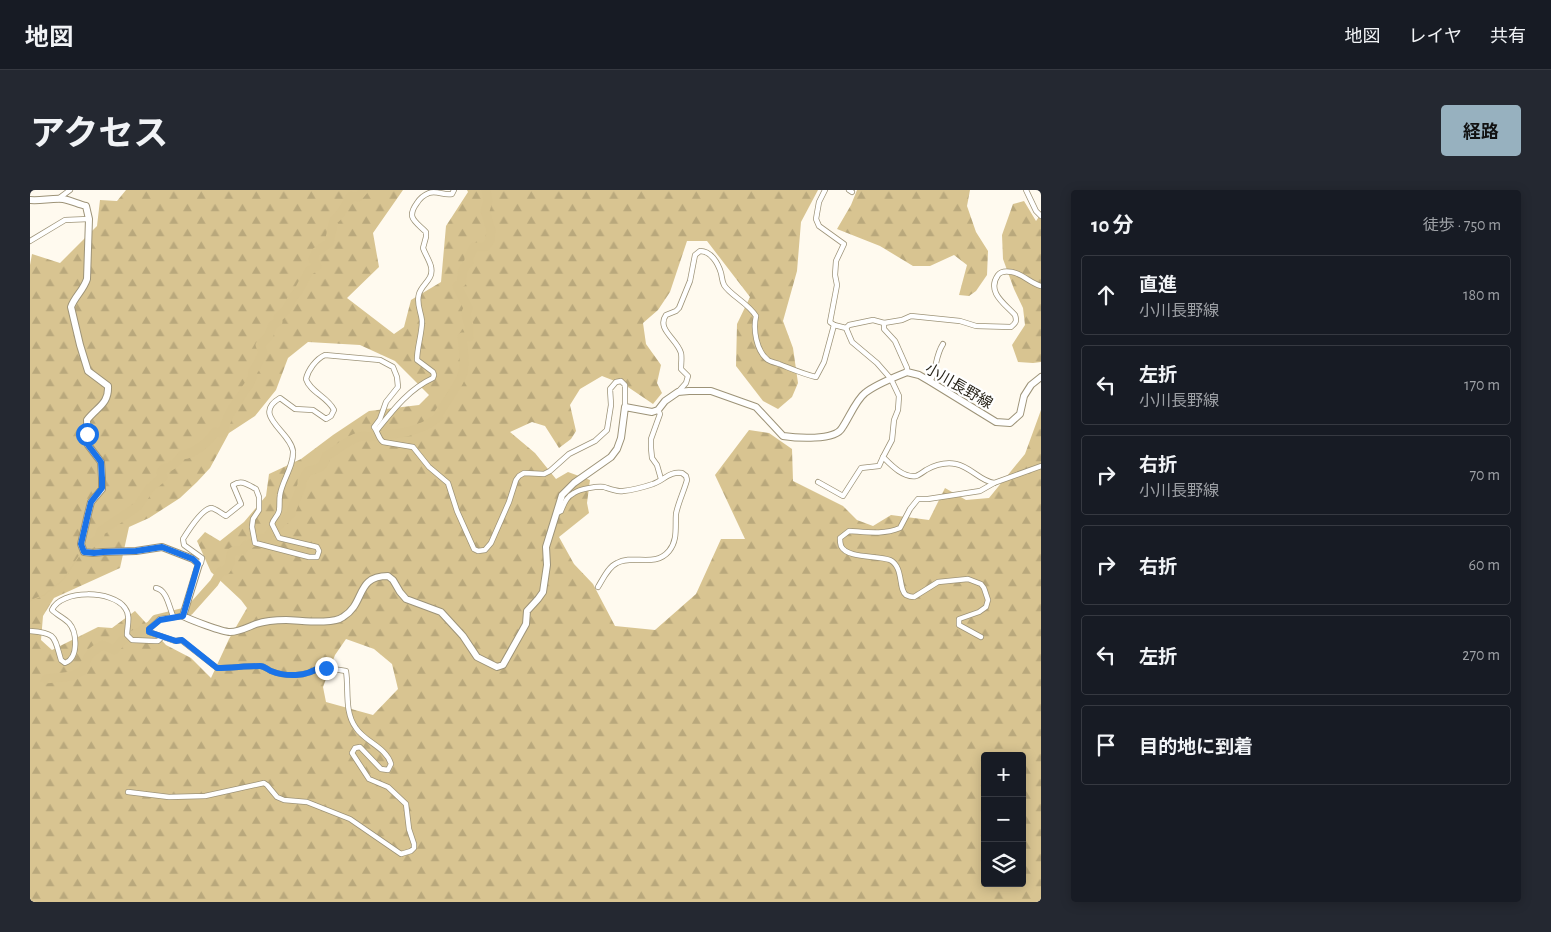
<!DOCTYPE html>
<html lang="ja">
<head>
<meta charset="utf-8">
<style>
  :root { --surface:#171b24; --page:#242831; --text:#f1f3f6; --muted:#9ea1a6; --line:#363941; --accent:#97b1bf }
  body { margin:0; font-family:"Alegreya Sans","Noto Sans JP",sans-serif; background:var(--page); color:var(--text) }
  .controls { position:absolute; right:15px; bottom:15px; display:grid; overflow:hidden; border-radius:5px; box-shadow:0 2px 12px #0003 }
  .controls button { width:45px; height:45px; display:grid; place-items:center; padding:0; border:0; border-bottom:1px solid var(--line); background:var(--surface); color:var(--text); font:25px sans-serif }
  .stop { position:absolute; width:15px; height:15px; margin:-11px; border:4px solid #1a73e8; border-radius:50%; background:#fff }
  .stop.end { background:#1a73e8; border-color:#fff; box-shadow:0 1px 5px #0008 }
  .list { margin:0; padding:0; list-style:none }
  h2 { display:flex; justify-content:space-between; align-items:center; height:65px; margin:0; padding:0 20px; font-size:21px }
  h2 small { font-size:16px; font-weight:400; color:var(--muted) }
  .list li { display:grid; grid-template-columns:32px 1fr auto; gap:15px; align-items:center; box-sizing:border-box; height:80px; margin:0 10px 10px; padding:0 10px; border:1px solid var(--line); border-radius:5px }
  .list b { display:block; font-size:19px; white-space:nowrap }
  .list p { margin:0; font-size:16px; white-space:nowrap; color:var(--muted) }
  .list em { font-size:16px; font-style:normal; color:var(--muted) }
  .icon { flex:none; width:28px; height:28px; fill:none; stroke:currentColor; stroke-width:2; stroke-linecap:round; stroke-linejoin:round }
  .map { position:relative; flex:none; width:1011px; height:712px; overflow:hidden; border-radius:5px }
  header { display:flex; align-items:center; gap:30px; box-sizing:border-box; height:70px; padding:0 25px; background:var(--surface); border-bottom:1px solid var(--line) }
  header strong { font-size:24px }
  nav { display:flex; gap:28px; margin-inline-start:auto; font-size:18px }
  .intro { display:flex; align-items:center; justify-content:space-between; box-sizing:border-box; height:120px; padding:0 30px }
  h1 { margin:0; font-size:35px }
  .button { padding:12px 22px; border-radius:5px; background:var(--accent); color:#111; font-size:18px; font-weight:700 }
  main { display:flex; gap:30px; padding:0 30px }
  aside { flex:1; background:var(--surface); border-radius:5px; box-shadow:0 2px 12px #0003 }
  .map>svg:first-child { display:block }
  .forest { fill:url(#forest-firs); fill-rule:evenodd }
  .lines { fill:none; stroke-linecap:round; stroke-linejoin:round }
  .stream { stroke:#d7c390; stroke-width:1 }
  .river { stroke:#d7c390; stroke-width:9 }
  .street-casing { stroke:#9d9378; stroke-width:6 }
  .secondary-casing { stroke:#9d9378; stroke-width:8 }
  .street { stroke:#fff; stroke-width:4.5 }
  .secondary { stroke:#fff; stroke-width:6 }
  .route { stroke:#1a73e8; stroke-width:6 }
  .labels { text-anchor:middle; stroke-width:4.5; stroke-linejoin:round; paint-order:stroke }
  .street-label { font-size:15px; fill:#231f14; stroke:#fff }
</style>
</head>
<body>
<header>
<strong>地図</strong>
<nav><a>地図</a><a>レイヤ</a><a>共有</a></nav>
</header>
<div class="intro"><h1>アクセス</h1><a class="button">経路</a></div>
<main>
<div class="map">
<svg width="1011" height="712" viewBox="0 0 1011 712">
  <defs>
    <pattern id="forest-firs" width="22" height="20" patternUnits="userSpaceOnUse" patternTransform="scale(1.25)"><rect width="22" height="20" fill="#d8c491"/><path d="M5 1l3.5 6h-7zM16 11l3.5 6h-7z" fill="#b9a87c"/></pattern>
  </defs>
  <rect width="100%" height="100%" fill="#fffaef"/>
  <!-- forest -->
  <g class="forest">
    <path d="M96 0H373L343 43 349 77 317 108 364 144 374 137 381 110 411 92 416 36 438 2 437 0H788L771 32 767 81 753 131 763 158 768 193 762 207 748 219 733 211 706 176 707 134 720 107 677 51H657L640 102 628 120 613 133 616 154 631 175 627 193 632 203 623 214 595 195 572 186 550 199 540 215 546 241 541 249 529 258 515 236 502 232 480 242 505 263 526 289 538 282 560 290 557 313 559 323 529 347 544 374 563 394 585 436 625 440 666 404 691 349H715L685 285 719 240 739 243 762 259 763 291 813 316 827 330 843 336 861 325 899 330 915 298 936 310 959 308 995 264 1011 220V712H0V75L2 64 30 73 67 36 70 10 87 11ZM278 152 330 155 365 171 399 205 389 215 339 221 303 245 271 269 239 284 236 306 214 332 190 351 175 342 167 351 181 382 211 410 217 418 199 449 181 488 161 468 136 455 105 421 82 438 68 437 22 460 11 450 13 426 24 408 90 378 99 337 119 328 150 308 167 292 180 278 199 243 225 226 246 200 258 168ZM316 449 344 459 362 474 368 499 343 525 296 512 293 497 305 465ZM955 566H992V693H955Z"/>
    <path d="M827 0H940L937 16 946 42 958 61 957 85 946 101 939 106 929 105 937 75 924 65 900 76H883L850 56 807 39 821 15Z"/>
    <path d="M994 11 1006 31 1011 24V172L1003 173 988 172 982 155 995 135 993 118 984 99 973 69 972 45 983 14Z"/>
  </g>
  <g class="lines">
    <!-- stream -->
    <g class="stream">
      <path d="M0 411 14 405 33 390 51 363"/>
      <path d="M11 491 16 489"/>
    </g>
    <!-- river -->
    <g class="river">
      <path d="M57 357 69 348 71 341 108 316 119 299 133 287 131 282 133 279C140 278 148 272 152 265 164 264 178 253 185 242L193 243C195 229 203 217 211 206 217 196 222 194 223 181 228 176 229 169 233 163L230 155 238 147 243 135 248 132V128L256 120 262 109 269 100 279 81 287 76 283 69 286 62 299 53 304 30C312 24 316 14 321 6L328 7 334 0"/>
      <path d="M16 489 42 486 52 481C60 465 55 465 73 455L84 460 93 450 113 440 121 435 126 429 159 421 184 393 191 381H195C197 379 199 375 200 373 201 364 199 359 212 361L216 355H219L228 348H237L242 340 248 336 261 324 262 319 272 295V291L278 281C289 279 294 277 296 266 307 261 316 250 329 247 335 245 340 248 345 246 369 244 390 242 409 227V223C415 214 432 190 433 182 436 170 433 159 432 147H439V135L436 123 438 118 427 96 432 92C431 84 433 77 439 72V67L444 57H455L460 51 461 40 455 21 458 11 456 0"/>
    </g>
    <!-- street casing -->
    <g class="street-casing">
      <g id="street">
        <path d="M819 0 822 2"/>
        <path d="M996 0 1006 21 1011 26"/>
        <path d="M28 9 40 0"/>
        <path d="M0 51 35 30 59 29"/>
        <path d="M854 133V139L865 151 877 178V182"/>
        <path d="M804 135 816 138 822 152 847 173 861 189 869 206 868 220 864 230 862 250 853 267C861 275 873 288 886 286 889 285 893 282 896 280 905 275 916 272 926 274 941 277 950 291 964 293"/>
        <path d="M816 138 819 135 843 130 854 133 872 130 881 126 930 131 946 136 981 137C986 133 987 131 985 125 975 114 956 102 968 85 971 81 977 81 982 82 993 84 1000 93 1011 96"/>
        <path d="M900 192C907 179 905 166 913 154"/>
        <path d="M648 202 656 193 658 186 651 179C651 173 652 168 651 163 647 149 626 139 636 125L646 121 649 118 660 91 665 65 670 61C681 61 688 73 691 83 692 87 692 91 694 95 700 105 718 113 726 126 723 139 726 161 738 170 741 172 746 173 749 174 762 179 773 184 786 187L794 172 804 135 800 132 807 95 805 85 806 71 814 54 789 36 786 29 789 12 795 0"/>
        <path d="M628 220 630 224 621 249V258L622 268 627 275 631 289"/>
        <path d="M347 240C363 220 379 199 403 188L404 185 403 182 387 170C387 157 392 144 392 131 391 121 386 114 389 104 391 97 397 93 400 87 405 77 396 67 393 58L396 47V42C385 31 376 28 387 13 390 8 394 5 399 3 407 0 414 6 422 4L424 0"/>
        <path d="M788 292 813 306 831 278 849 276 853 267"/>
        <path d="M527 323 531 321C534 314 536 307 544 303 550 299 567 296 574 297 580 299 586 302 593 301 603 300 614 297 623 294 634 290 640 281 652 283L656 286 657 290C654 301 648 313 646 324 645 337 648 350 639 361 625 378 603 364 587 373 578 377 573 389 568 397"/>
        <path d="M169 374 171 373 172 368 154 355 153 349C158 341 172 319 181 318 185 318 192 324 196 326L211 314 203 295C212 289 218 295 226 299L229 307V320L223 329 222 337 225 353 279 367H287L289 361 287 357 249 348 242 334C243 329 248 326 249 321 250 316 249 310 250 305 252 291 264 276 263 261 260 241 221 225 250 208L265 219 283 220 296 229 301 226 304 220C298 207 280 202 276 189 278 180 286 169 295 165L350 170 363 177 367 187 368 197 356 212 350 229 344 237C348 242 348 248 353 252L383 257 399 277 418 293 427 321 444 359 448 361 455 360 461 353 479 312 486 290 489 286 494 283 514 284 520 281 539 264 565 251 577 240 581 215 580 199 586 192 591 191 595 195V217"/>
        <path d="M126 398C137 400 139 417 143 426"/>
        <path d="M0 441C27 443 24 447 31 470L35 473C49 468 47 442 39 433 34 428 27 425 22 420 31 399 83 400 95 418 101 426 97 436 97 445L102 450 125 451H128L132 447"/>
        <path d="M951 447 929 435V429L949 422 956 417 958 410 954 398 951 394 938 389 908 392 884 407C882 407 878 406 876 405 868 399 874 377 860 370 848 365 817 369 811 356 810 353 810 351 810 348L819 341C836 342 853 345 870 338L880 319 888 309H898L950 301 964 293 1011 276"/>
        <path d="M98 602 139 607 175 606 234 593 237 595 247 607 254 610 277 612 320 629 371 664 381 661 384 658V654L379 639 376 614 358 597 339 589 322 563 325 558 330 557 351 579 358 580 361 574C356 557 335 552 326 538 314 522 319 500 316 481L290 477C276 487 256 487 241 481 237 479 234 476 230 476 216 476 201 478 187 478L151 450 145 451 119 442V439L130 429 153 426"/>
      </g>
    </g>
    <!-- secondary casing -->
    <g class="secondary-casing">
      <path id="secondary" d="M0 10C11 11 22 8 33 9 40 10 48 14 56 16L59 29 57 89C53 101 45 106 41 117L50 155 58 181 78 196C79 214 67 217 57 230L58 255 71 272 72 288V299L61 312 58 324 51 354 54 362 63 363 73 362 106 361 132 357 163 369 169 374 153 426C161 430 192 442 200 442 209 442 218 437 226 434 235 431 247 430 256 430 270 430 302 435 313 427 336 413 325 386 358 386L363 390 370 402 376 409 411 422 433 446 447 467 467 477 473 475 496 434 497 421 508 409 513 402 517 375 516 357 532 305 544 293 581 267 587 259 591 248 595 217 622 222 628 220 635 211 648 202 659 201H681L726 217 753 246C766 248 805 251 812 238 819 228 826 210 835 203 846 194 865 187 877 182L889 185 901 192 966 232 980 233 990 224 994 206 1001 195 1011 187"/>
    </g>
    <!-- street -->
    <use href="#street" class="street"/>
    <!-- secondary -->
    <use href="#secondary" class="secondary"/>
  </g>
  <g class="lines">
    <!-- route -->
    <path class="route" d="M57 244 58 255 71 272 72 288V298L61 312 58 324 51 354 54 362 64 363 73 362 106 361 132 357 163 369 168 374 153 426 130 430 119 439V442L146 451 152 450 187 478C201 478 216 476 230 476 234 476 237 479 241 481 256 487 276 487 290 477L296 478"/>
  </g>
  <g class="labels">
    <!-- street labels -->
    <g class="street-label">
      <text transform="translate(929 196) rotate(30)" y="5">小川長野線</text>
    </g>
  </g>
</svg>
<div class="controls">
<button>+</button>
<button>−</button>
<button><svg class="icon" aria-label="layers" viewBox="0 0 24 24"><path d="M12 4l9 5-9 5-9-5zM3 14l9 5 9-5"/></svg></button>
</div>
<div class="stop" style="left:57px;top:244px"></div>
<div class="stop end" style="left:296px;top:478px"></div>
</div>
<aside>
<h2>10 分<small>徒歩 · 750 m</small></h2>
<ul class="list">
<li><svg class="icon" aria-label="ahead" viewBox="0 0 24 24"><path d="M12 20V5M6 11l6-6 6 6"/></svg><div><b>直進</b><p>小川長野線</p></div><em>180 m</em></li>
<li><svg class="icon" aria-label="left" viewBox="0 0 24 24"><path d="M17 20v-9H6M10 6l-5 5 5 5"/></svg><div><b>左折</b><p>小川長野線</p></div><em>170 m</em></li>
<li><svg class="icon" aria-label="right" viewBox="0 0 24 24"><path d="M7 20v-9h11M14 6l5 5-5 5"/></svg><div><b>右折</b><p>小川長野線</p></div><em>70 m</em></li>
<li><svg class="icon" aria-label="right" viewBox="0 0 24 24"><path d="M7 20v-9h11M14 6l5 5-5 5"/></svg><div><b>右折</b></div><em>60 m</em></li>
<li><svg class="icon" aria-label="left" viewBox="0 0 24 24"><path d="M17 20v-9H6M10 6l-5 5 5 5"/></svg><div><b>左折</b></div><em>270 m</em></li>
<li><svg class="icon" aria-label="arrive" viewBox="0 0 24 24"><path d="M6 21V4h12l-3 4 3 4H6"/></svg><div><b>目的地に到着</b></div></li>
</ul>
</aside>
</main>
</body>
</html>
